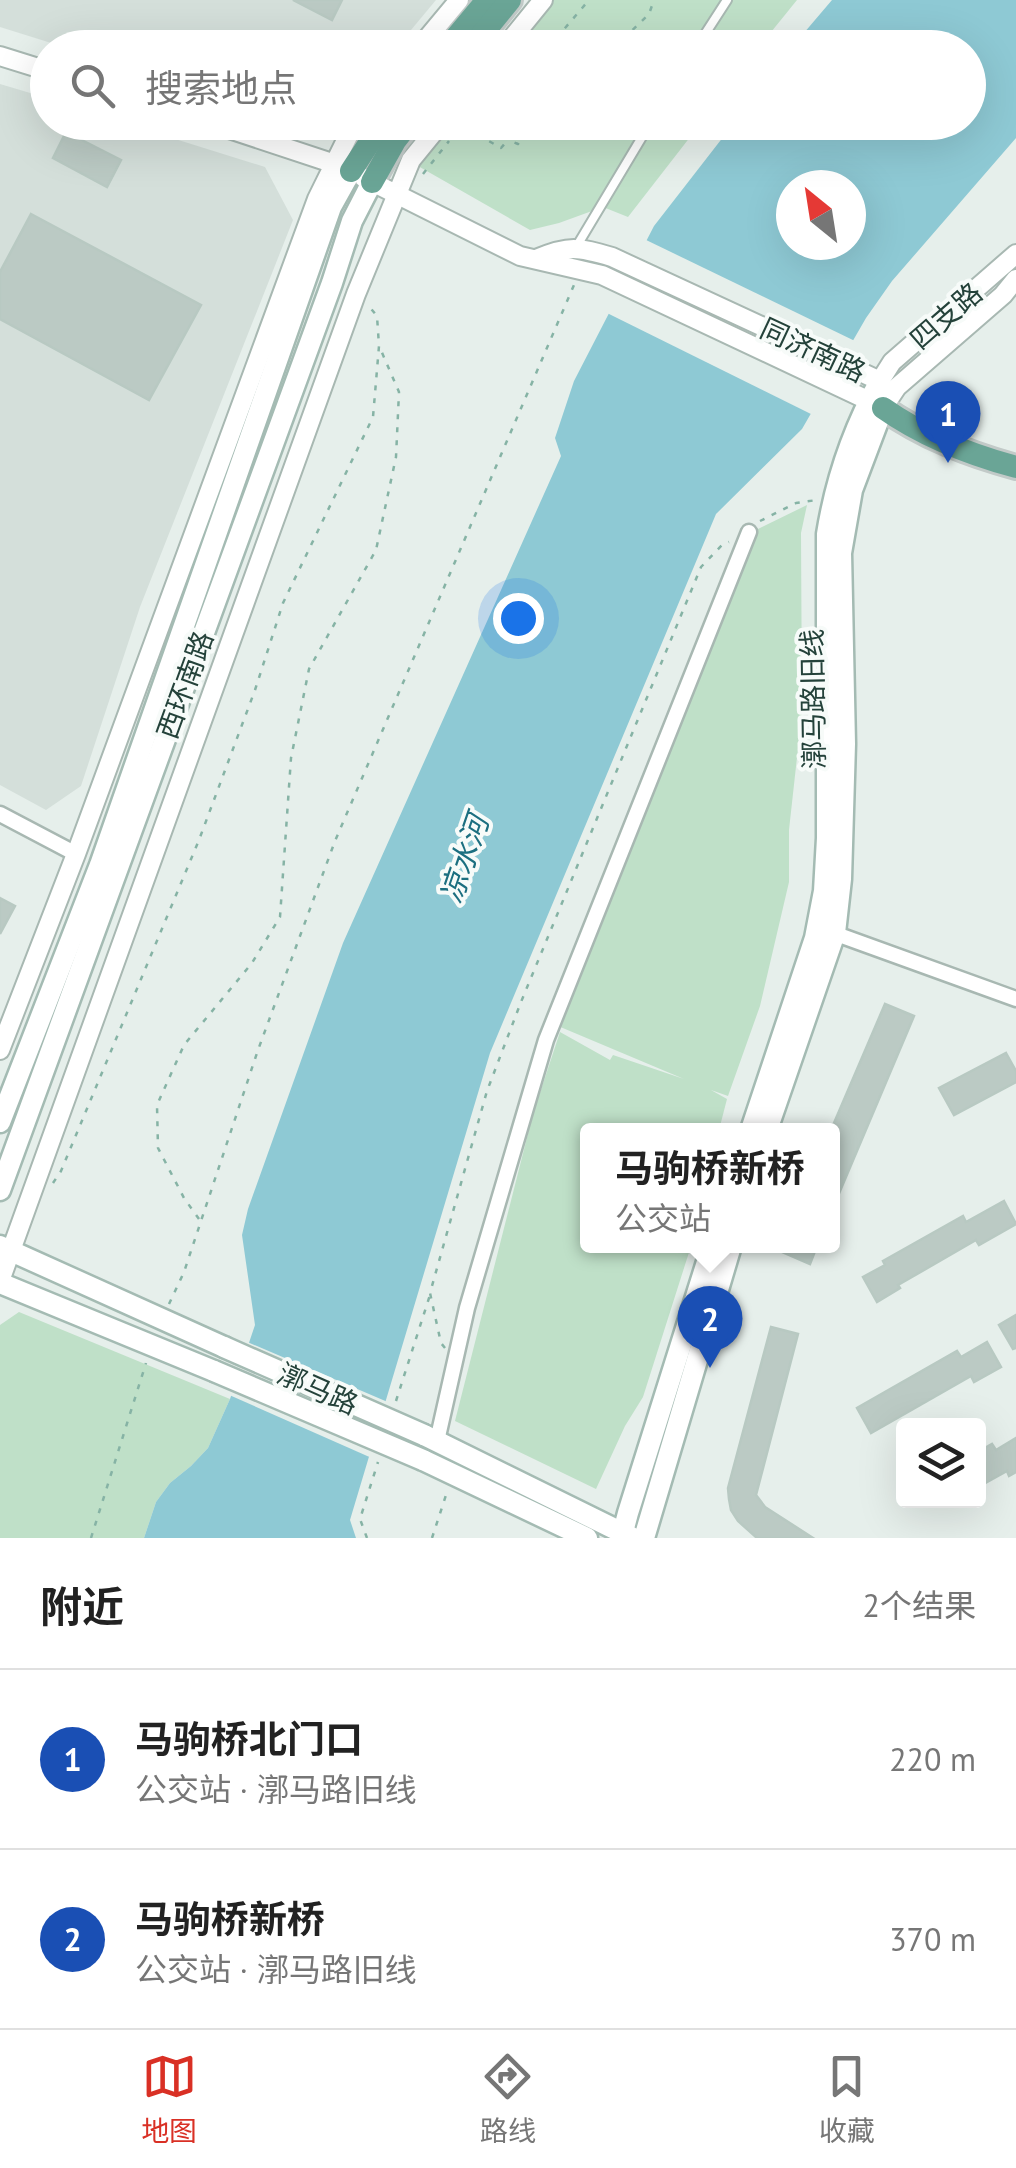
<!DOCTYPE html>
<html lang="zh">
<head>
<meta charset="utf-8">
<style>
  :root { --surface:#fff; --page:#f2f2f2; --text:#222; --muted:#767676; --line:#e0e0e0; --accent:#d93025 }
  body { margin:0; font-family:"PT Sans","Noto Sans SC",sans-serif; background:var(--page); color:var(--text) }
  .controls { position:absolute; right:30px; bottom:30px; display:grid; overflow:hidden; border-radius:10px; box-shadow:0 10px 40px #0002 }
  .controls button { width:90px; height:90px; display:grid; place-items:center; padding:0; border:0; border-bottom:2px solid var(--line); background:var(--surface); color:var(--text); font:50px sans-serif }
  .compass { position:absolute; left:776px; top:170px; width:90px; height:90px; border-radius:50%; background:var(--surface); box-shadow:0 10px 40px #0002; rotate:330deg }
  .you { position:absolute; left:518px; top:618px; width:35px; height:35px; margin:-25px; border:8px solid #fff; border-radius:50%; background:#1a73e8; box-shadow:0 0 0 15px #1a73e833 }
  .badge { display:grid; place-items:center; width:65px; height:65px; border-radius:50%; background:var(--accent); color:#fff; font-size:32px; font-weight:700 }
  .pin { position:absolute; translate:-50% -82px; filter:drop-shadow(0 2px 5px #0008) }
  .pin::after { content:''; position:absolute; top:52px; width:35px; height:30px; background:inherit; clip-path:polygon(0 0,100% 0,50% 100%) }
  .popup { position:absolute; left:580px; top:1123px; width:260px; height:130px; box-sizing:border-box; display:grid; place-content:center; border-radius:10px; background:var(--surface); filter:drop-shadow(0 2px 8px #0005); font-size:32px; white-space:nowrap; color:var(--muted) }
  .popup b { font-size:38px; color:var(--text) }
  .popup::after { content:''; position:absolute; left:50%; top:100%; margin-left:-20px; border:20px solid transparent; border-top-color:var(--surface) }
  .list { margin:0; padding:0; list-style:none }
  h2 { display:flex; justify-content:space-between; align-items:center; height:130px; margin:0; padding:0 40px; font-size:42px }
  h2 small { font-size:32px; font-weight:400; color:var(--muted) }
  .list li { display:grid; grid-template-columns:65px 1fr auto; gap:30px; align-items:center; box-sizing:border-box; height:180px; padding:0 40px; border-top:2px solid var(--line) }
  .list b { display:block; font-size:38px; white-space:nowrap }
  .list p { margin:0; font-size:32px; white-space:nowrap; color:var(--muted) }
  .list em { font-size:32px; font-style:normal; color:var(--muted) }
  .icon { flex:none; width:55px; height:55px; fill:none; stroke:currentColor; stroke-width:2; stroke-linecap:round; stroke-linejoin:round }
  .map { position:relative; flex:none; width:1016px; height:1538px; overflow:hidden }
  .search { position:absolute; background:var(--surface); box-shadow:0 10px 40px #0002; left:30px; right:30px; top:30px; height:110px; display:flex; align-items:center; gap:25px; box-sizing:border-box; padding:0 35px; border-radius:55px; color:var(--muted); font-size:38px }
  .sheet { height:490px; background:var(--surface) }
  nav { display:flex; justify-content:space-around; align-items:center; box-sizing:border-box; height:140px; border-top:2px solid var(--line); background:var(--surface); font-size:28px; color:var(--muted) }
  nav a { display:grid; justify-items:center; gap:5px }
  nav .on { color:var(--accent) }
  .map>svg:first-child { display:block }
  .built { fill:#d4dfda }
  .green { fill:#bfe0c8 }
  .water { fill:#8ec9d4; fill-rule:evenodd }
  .pier { fill:#e6efeb }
  .building { fill:#bbcac4; stroke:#b8c9c2; stroke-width:2.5 }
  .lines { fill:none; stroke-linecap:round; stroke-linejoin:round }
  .service-casing { stroke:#a8b8b2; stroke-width:12 }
  .minor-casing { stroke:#a8b8b2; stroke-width:19 }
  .tertiary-casing { stroke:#a8b8b2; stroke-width:22 }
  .secondary-casing { stroke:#a4bbb3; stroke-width:25 }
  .primary-casing { stroke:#c2cac8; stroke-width:28 }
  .path { stroke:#86b3a5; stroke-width:2.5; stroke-dasharray:5 8; stroke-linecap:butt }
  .service { stroke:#fff; stroke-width:8 }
  .minor { stroke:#fff; stroke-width:14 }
  .tertiary { stroke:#fff; stroke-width:18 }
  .secondary { stroke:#fff; stroke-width:20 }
  .primary { stroke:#6aa596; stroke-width:22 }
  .secondary-bridge-casing { stroke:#a4bbb3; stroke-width:25; stroke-linecap:butt }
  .secondary-bridge { stroke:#fff; stroke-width:20 }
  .labels { text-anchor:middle; stroke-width:8; stroke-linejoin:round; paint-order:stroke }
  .street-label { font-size:28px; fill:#24423a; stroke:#f7fbf9 }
  .water-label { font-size:30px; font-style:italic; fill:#1c6f80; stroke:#f7fbf9 }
</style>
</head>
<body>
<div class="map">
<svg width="1016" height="1538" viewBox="0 0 1016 1538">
  <rect width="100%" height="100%" fill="#e6efeb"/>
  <!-- built -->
  <g class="built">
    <path d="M0 0H436L396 48 64 47 0 27Z"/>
    <path d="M0 84 47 98 48 122 124 123 265 167 293 220 140 607 81 786 46 810 0 785Z"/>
  </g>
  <!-- green -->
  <g class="green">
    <path d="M544 0H797L759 47 502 48Z"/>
    <path d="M436 123H701L628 217 603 207 559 223 530 230 418 166 413 149Z"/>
    <path d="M807 505 801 533 802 712 789 830V882L760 1006 728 1096 711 1090 727 1099 719 1130H588V1246H691L643 1397 625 1426 596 1489 455 1421 533 1114 560 1032 610 1060 613 1055 684 1079 558 1026 754 531Z"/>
    <path d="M19 1312 230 1399 208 1448 191 1466 170 1483 156 1502 144 1538H0V1325Z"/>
  </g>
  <!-- water -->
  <path class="water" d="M832 0H1016V138L892 281 866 318 802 429 716 514 490 1053 350 1520 356 1538H144L156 1502 170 1483 191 1466 208 1448 230 1399 255 1325 242 1235 248 1209 343 943 561 456 555 438 574 381 654 226 734 123 968 122V48L792 47ZM791 185H851V245H791Z"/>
  <!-- pier -->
  <g class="pier">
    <path d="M642 238 857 342 815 416 605 312Z"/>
    <path d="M245 1341 390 1403 374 1459 227 1394Z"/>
  </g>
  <!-- building -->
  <g class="building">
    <path d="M293 0H342L332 20Z"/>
    <path d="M66 132 121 160 107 187 53 158Z"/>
    <path d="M31 214 201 305 149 400 0 319V272Z"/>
    <path d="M0 898 15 906 0 934Z"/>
    <path d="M885 1004 914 1016 832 1210 831 1130Z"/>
    <path d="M1006 1053 1016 1071V1082L954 1115 939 1088Z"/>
    <path d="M1004 1201 1016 1224 979 1245 976 1240 898 1285 900 1288 877 1302 863 1277 885 1265 883 1261 963 1216 966 1222Z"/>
    <path d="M782 1246H817L810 1264 780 1251Z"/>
    <path d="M1016 1315V1348L1013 1349 999 1325Z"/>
    <path d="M771 1327 798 1334 756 1495 765 1507 813 1538H757L738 1521 731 1510 729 1499 728 1488Z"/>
    <path d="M987 1342 1001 1367 974 1382 971 1376 871 1433 857 1408 957 1351 961 1357Z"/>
    <path d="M1016 1438V1472L1009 1476 1007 1471 980 1486 978 1452 992 1444 996 1450Z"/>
  </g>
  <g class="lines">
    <!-- service casing -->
    <g class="service-casing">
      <g id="service">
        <path d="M696 48 727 0"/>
        <path d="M575 249 651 122"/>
      </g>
    </g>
    <!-- minor casing -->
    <g class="minor-casing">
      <g id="minor">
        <path d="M0 814 76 854"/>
        <path d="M828 931 1016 999"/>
        <path d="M437 1441 467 1308 546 1040 749 532"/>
      </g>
    </g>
    <!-- tertiary casing -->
    <g class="tertiary-casing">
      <g id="tertiary">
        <path d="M419 48 459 0"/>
        <path d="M504 48 543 0"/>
        <path d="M0 56 48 71"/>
        <path d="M208 122 341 166"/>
        <path d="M364 178 520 256 602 275 878 405"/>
        <path d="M536 259C569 245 578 247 612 257L880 381"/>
        <path d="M880 381 892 362 1016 254"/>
        <path d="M883 408 897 387 1003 295 1016 279"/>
        <path d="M0 1050 76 854 317 199 355 122"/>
        <path d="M0 1281 356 294 411 160 442 122"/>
      </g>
    </g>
    <!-- secondary casing -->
    <g class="secondary-casing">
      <g id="secondary">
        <path d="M0 1122 100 865 331 207 351 171"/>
        <path d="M751 1130 815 938 824 891 827 838V534C836 479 853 429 880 381"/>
        <path d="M767 1130 835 933 841 879 845 744 841 553 852 490 883 408"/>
        <path d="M0 1190 332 283 352 221 372 182"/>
        <path d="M0 1246 224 1347"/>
        <path d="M0 1283 214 1371"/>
        <path d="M424 1435 633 1538"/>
        <path d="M423 1460 587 1538"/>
        <path d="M624 1538 623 1532 628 1513 712 1246"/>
        <path d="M644 1538 731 1246"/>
      </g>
    </g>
    <!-- primary casing -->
    <g class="primary-casing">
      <g id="primary">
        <path d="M447 48 487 0"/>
        <path d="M471 48 510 0"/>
        <path d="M351 171 383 122"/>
        <path d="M372 182 395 141 410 122"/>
        <path d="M883 408C924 437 968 454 1016 467"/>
      </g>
    </g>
    <!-- path -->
    <g class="path">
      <path d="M548 48 589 0"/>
      <path d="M614 48 649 14 654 0"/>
      <path d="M502 122 508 140 518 144 535 122"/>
      <path d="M457 130 461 125 501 148 508 140"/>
      <path d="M423 174 449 141"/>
      <path d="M760 521 796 503 817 500"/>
      <path d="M53 1183 61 1171 199 840 255 690 283 603 373 417 379 346 377 316 368 305"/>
      <path d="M199 1219 184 1198 158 1148 157 1105 184 1045 252 963 280 917 291 758 309 669 376 550 396 457 399 392 380 348"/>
      <path d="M169 1304 184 1272 258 1050 335 841 574 285"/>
      <path d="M445 1348 441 1343 430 1293 487 1091 521 1002 701 567 722 545 729 542"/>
      <path d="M396 1401 430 1295"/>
      <path d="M91 1538 146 1363"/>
      <path d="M367 1538 360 1519 378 1462"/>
      <path d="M432 1538 447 1492"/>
    </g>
    <!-- service -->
    <use href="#service" class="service"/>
    <!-- minor -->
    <use href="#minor" class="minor"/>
    <!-- tertiary -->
    <use href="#tertiary" class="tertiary"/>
    <!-- secondary -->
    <use href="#secondary" class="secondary"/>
    <!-- primary -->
    <use href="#primary" class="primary"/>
    <!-- secondary-bridge casing -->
    <g class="secondary-bridge-casing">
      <g id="secondary-bridge">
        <path d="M224 1347 424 1435"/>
        <path d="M214 1371 423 1460"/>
      </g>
    </g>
    <!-- secondary-bridge -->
    <use href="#secondary-bridge" class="secondary-bridge"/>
  </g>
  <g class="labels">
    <!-- street labels -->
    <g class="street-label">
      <text transform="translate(946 316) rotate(-41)" y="10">四支路</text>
      <text transform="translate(813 350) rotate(25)" y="10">同济南路</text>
      <text transform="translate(185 685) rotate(-70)" y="10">西环南路</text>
      <text transform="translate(813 699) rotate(-91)" y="10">漷马路旧线</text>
      <text transform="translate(318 1389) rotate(24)" y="10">漷马路</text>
    </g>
    <!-- water labels -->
    <g class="water-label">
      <text transform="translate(465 859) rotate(-71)" y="10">凉水河</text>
    </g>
  </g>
</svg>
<div class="controls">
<button><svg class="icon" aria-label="layers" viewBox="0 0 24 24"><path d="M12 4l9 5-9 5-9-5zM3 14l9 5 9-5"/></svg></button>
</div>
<svg class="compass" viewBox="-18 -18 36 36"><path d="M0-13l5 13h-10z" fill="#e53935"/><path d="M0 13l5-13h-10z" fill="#767676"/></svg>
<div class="you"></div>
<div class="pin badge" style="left:948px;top:463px;background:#1a4fb4">1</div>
<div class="pin badge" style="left:710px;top:1368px;background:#1a4fb4">2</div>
<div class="popup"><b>马驹桥新桥</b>公交站</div>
<div class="search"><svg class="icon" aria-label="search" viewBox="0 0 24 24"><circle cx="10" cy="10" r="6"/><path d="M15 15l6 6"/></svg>搜索地点</div>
</div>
<section class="sheet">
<h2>附近<small>2个结果</small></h2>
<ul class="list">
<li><span class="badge" style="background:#1a4fb4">1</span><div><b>马驹桥北门口</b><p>公交站 · 漷马路旧线</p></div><em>220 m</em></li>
<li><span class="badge" style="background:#1a4fb4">2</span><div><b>马驹桥新桥</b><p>公交站 · 漷马路旧线</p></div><em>370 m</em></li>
</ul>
</section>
<nav>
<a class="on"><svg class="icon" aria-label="map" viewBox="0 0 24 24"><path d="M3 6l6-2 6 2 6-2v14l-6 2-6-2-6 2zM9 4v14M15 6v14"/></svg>地图</a>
<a><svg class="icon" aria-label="directions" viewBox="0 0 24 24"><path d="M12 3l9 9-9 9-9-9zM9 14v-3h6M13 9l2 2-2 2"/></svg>路线</a>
<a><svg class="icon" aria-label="saved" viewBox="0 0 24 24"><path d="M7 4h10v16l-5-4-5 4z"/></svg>收藏</a>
</nav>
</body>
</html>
